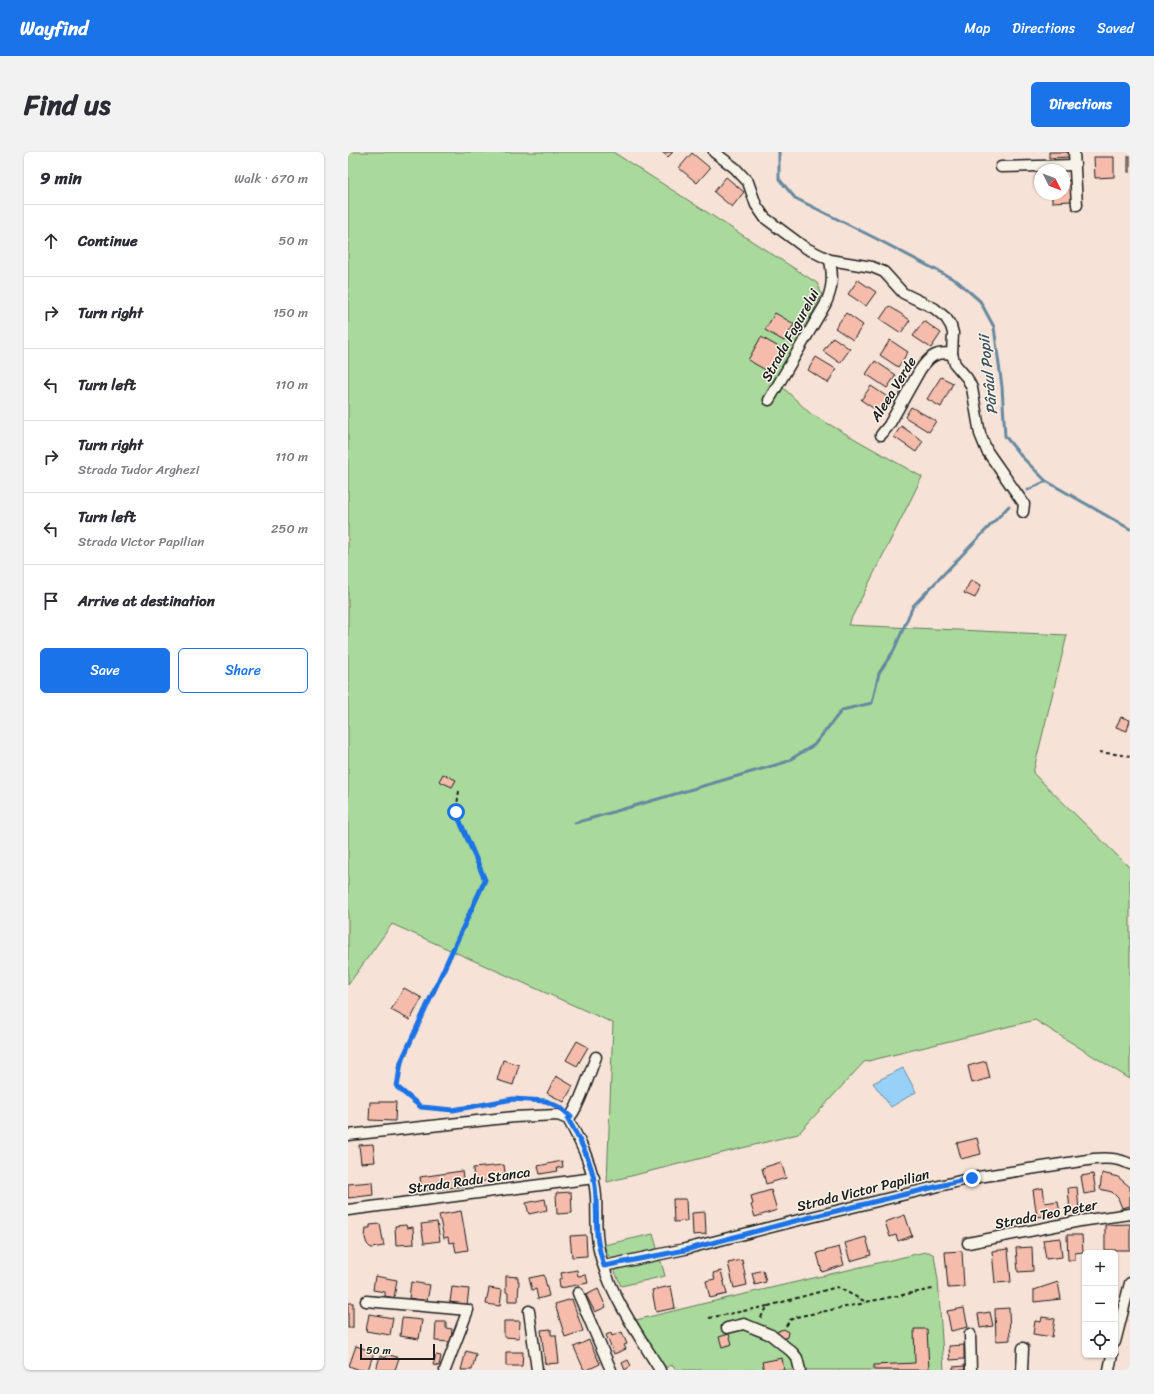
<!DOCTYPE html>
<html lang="en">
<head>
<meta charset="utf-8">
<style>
  :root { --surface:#fff; --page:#f2f2f3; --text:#2b2b33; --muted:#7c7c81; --line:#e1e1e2; --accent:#1a73e8 }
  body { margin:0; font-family:Sriracha,sans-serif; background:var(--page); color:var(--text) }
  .controls { position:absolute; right:12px; bottom:12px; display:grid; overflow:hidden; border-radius:6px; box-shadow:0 1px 3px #0004 }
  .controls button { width:36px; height:36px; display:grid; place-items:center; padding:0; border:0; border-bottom:1px solid var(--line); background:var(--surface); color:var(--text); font:20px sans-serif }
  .compass { position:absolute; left:686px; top:12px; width:36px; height:36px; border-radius:50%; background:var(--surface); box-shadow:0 1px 3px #0004; rotate:132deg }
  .scale { position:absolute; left:12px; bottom:10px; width:75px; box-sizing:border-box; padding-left:4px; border:2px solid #1c1c1c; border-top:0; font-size:11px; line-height:14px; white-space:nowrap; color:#1c1c1c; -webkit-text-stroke:3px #f7f3e8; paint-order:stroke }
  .stop { position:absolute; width:12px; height:12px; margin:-9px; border:3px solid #1a73e8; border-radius:50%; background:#fff }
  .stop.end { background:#1a73e8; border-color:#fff; box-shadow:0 1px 4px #0008 }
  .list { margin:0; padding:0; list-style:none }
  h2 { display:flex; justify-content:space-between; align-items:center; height:52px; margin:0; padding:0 16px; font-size:17px }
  h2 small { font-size:13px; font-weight:400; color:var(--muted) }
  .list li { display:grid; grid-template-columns:26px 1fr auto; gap:12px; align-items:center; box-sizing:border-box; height:72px; padding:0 16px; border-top:1px solid var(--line) }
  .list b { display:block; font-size:15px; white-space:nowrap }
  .list p { margin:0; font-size:13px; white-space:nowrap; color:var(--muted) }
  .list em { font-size:13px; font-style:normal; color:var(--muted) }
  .actions { display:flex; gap:8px; padding:12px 16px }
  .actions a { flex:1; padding:9px 0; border:1px solid var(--accent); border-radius:6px; text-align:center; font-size:14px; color:var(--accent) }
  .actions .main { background:var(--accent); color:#fff }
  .icon { flex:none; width:22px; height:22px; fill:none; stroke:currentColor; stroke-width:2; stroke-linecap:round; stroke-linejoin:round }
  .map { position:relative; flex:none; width:782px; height:1218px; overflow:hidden; border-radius:6px }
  header { display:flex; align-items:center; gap:24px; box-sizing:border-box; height:56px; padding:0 20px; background:var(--accent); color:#fff }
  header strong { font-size:19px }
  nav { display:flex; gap:22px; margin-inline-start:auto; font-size:14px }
  .intro { display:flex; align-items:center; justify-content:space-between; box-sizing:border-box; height:96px; padding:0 24px }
  h1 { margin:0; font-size:28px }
  .button { padding:10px 18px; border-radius:6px; background:var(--accent); color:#fff; font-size:14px; font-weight:700 }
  main { display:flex; gap:24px; padding:0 24px }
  aside { flex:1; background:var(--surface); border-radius:6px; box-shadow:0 1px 3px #0004 }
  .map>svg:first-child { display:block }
  .green { fill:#a9da9b; stroke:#627b5c }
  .water { fill:#98d1f8; stroke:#6689a0 }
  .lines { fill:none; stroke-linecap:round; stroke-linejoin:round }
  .stream { stroke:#6689a0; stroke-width:3 }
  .building { fill:#f5bcac; stroke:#1c1c1c }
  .minor-casing { stroke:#1c1c1c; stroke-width:13 }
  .path { stroke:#1c1c1c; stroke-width:2; stroke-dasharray:4 3; stroke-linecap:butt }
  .minor { stroke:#f7f3e8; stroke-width:10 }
  .route { stroke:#1a73e8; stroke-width:5 }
  .labels { text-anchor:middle; stroke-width:3; stroke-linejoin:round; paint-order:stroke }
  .street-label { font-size:14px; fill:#1c1c1c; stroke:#f7f3e8 }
  .water-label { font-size:15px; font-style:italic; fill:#41525e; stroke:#f7f3e8 }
</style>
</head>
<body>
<header>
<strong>Wayfind</strong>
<nav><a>Map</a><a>Directions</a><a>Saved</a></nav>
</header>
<div class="intro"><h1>Find us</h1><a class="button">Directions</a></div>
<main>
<aside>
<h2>9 min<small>Walk · 670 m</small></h2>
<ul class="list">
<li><svg class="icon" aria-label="ahead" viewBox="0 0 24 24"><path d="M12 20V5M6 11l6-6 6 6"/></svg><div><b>Continue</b></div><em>50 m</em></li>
<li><svg class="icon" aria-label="right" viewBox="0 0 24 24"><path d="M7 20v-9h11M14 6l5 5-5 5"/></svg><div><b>Turn right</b></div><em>150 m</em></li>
<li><svg class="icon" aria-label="left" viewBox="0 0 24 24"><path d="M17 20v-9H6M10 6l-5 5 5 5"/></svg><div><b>Turn left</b></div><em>110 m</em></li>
<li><svg class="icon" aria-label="right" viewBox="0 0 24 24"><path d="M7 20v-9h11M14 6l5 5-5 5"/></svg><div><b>Turn right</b><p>Strada Tudor Arghezi</p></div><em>110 m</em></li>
<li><svg class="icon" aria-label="left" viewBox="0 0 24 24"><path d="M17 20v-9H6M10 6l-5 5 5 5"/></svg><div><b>Turn left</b><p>Strada Victor Papilian</p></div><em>250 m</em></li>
<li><svg class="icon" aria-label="arrive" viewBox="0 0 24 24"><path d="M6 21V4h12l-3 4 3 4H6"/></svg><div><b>Arrive at destination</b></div></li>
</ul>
<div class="actions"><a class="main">Save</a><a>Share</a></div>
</aside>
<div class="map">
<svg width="782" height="1218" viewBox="0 0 782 1218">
  <rect width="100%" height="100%" fill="#f6e2d6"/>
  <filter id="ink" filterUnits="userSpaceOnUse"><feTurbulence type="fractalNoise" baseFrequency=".025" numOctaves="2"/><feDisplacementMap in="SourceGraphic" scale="8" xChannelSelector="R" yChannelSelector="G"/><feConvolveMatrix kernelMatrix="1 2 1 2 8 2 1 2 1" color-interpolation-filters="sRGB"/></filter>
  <g filter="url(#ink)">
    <!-- green -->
    <g class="green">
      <path d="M0 0H265L469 131 474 143 428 229 463 262 574 325 500 473 719 483 685 621 782 716V927L687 868 516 910 450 982 259 1030 265 871 44 772 0 833Z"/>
      <path d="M305 1082 317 1124 273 1134 256 1093Z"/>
      <path d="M577 1100H581L586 1103 590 1128 596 1218H328L325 1213 316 1216 288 1168 354 1152Z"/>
    </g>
    <!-- water -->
    <path class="water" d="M555 916 568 940 543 955 525 931Z"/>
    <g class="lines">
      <!-- stream -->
      <g class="stream">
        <path d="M431 0V27L447 46 529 87 609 129 632 149 646 175 654 235 657 284 673 304 698 329 782 377"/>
        <path d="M680 338 698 329"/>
        <path d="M227 671 438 610 466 593 494 558 524 551 531 521 546 498 565 454 661 354"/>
      </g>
    </g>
    <!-- building -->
    <g class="building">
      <path d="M314 0H325L320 5Z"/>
      <path d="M701 0H721V5L701 6Z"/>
      <path d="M344 1 362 16 349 31 331 16Z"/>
      <rect x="780" y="4" width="2" height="16"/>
      <path d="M746 5H766V25L747 26Z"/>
      <path d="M378 25 396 40 384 55 366 40Z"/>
      <path d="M723 28 724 49 704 50V42H716V29Z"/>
      <path d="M510 128 528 140 518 154 500 142Z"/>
      <path d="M541 154 562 168 553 181 532 167Z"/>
      <path d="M427 161 446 172 436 189 417 178Z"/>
      <path d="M498 161 515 173 505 188 487 176Z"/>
      <path d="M576 169 593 181 583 196 565 184Z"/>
      <path d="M413 185 436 198 423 221 400 208Z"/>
      <path d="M485 185 502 197 492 211 475 199Z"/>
      <path d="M542 188 560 200 550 215 532 203Z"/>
      <path d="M468 205 488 217 480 231 460 218Z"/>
      <path d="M527 209 548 223 539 236 518 222Z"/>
      <path d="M593 225 605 231 593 255 579 247Z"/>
      <path d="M523 234 541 246 531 260 513 248Z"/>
      <path d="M563 255 588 269 581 280 557 265Z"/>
      <path d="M553 274 575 289 568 300 546 285Z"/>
      <path d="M623 428 633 433 627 446 616 441Z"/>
      <path d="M773 565 782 568 779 579 768 575Z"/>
      <path d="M95 622 108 628 104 635 91 629Z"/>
      <path d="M56 836 74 846 62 868 43 858Z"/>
      <path d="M229 889 240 895 229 914 218 908Z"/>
      <path d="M155 908 171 913 165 933 149 928Z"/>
      <path d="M638 909 642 926 624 931 620 914Z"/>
      <path d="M208 924 225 934 216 950 199 941Z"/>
      <path d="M22 950H48L47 969 21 968Z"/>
      <path d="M629 986 633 1002 613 1007 609 991Z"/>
      <path d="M25 992 27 1010 13 1011 11 993Z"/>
      <path d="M214 1009 215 1015 209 1016 210 1019 192 1022 190 1014Z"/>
      <path d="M433 1010 438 1026 418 1032 414 1016Z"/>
      <path d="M156 1013 158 1027 126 1030 125 1016Z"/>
      <path d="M114 1019 116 1034 74 1039 72 1025Z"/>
      <path d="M754 1021 770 1025 782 1035V1054L774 1056 770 1046 764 1040 752 1037Z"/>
      <path d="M745 1022 748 1040 736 1042 733 1024Z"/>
      <path d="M24 1030 25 1043 0 1046V1032Z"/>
      <path d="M729 1035 731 1058 722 1060 720 1036Z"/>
      <path d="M695 1036 697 1051 710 1049 712 1062 689 1065 685 1038Z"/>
      <path d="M423 1038 429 1058 407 1065 403 1053 405 1052 403 1044Z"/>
      <path d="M223 1040 224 1061 209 1062 208 1041Z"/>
      <path d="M197 1047 199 1058 181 1062 178 1051Z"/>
      <path d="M325 1047H338L339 1069 326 1070Z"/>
      <path d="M113 1059 120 1098 108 1100 106 1090 101 1091 100 1085 96 1086 91 1063Z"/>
      <path d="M357 1060 358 1082 345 1083 344 1061Z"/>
      <path d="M557 1063 564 1084 550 1089 548 1083 542 1085 537 1070Z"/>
      <path d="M89 1070 92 1089 76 1091 73 1072Z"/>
      <path d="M32 1072 36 1094 23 1096 19 1092 17 1086 18 1076H22V1073Z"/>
      <path d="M782 1072V1098H757V1073Z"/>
      <path d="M58 1073 59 1076 65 1075 66 1092 48 1093 47 1074Z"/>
      <path d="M238 1083 239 1104 224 1105 222 1084Z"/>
      <path d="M719 1083H734L735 1100 727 1101V1108H720Z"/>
      <path d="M518 1085 523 1103 502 1109 497 1091Z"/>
      <path d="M712 1086 714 1105 698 1107 695 1088Z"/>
      <path d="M491 1095 496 1113 474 1120 469 1101Z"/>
      <path d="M684 1095 685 1119 670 1120 668 1096Z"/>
      <path d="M660 1097 663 1130 647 1131 644 1099Z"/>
      <path d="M614 1099 616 1135 600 1136 597 1100Z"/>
      <path d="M394 1108 399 1133 386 1136 380 1111Z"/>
      <path d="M229 1118 230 1124 238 1123 240 1131 212 1136 211 1127 214 1126 213 1121Z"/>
      <path d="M415 1118 418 1130 407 1133 404 1121Z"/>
      <path d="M373 1119 379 1142 362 1146 358 1129 367 1127 365 1121Z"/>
      <path d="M196 1123 201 1144 190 1147 188 1137 184 1138 181 1126Z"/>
      <path d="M27 1124 49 1128 46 1146 37 1144V1140L25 1138Z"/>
      <path d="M158 1124 170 1125V1129H171L170 1149H160V1141L158 1140Z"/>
      <path d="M63 1130 82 1133 79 1149 61 1146Z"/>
      <path d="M710 1130 713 1147 686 1150V1138Z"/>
      <path d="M323 1134 327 1156 308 1160 304 1138Z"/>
      <path d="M104 1135 121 1137 119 1153 102 1150Z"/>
      <path d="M141 1136 154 1138 152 1154 138 1152Z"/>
      <path d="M250 1137 258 1155 247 1160 238 1143Z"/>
      <path d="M224 1147 235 1179 217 1185 207 1152Z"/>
      <rect x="0" y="1151" width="5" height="25"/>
      <path d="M616 1156 620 1175 603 1179 599 1159Z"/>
      <path d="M661 1156 662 1188 648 1189 647 1157Z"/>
      <path d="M642 1160 645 1174 632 1176 630 1162Z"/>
      <path d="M21 1162 45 1166 42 1183 18 1179Z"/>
      <path d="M694 1165 707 1167 704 1185 685 1182 687 1169 693 1170Z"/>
      <path d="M54 1166 74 1168 71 1187 52 1184Z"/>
      <path d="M156 1169H172L171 1186 156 1185Z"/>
      <path d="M88 1170H98V1176L104 1177 103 1190 87 1189Z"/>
      <path d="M203 1177V1183H208L211 1211 197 1212 193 1178Z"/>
      <path d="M436 1177 440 1180 439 1185 433 1188 429 1184 430 1179Z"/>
      <path d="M566 1177H579L581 1218H526V1213L567 1211Z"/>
      <path d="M274 1180 279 1192 276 1193 278 1197 266 1202 258 1183 263 1181 264 1184Z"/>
      <path d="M381 1182 384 1192 374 1195 371 1185Z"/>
      <path d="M241 1188 252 1212 239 1218H236L226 1195Z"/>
      <path d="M616 1193V1207L602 1208 601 1194Z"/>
      <path d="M8 1194 26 1200 20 1218H12L1 1214Z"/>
      <path d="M118 1199 128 1202 124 1218H113Z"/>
      <path d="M158 1200H175L174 1214H158Z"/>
      <path d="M39 1202 51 1206 47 1218H28L32 1204 38 1206Z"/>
      <path d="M88 1203 93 1204 91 1214 85 1213Z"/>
      <path d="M434 1206 436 1218H416L414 1210Z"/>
      <path d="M280 1208 283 1214 277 1218 274 1211Z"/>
      <path d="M617 1214V1218H605V1215Z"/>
    </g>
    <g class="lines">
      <!-- minor casing -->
      <g class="minor-casing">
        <g id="minor">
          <path d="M366 0 387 16 400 30 408 53 417 66 456 95 482 108 524 115 536 120 555 141 586 156 598 166 603 174 605 181 604 202 607 212 619 226 624 236 632 282 639 299 676 352 675 360"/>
          <path d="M726 0 729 53"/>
          <path d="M653 15 727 13"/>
          <path d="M421 248 477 153C485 136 485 125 482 108"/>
          <path d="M533 283 541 273 572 218C581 205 588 199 604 202"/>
          <path d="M220 967C230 959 242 919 248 905"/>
          <path d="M0 983 166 965 210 963 220 967C233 991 246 1016 248 1044 249 1062 247 1080 251 1098 260 1140 290 1182 312 1218"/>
          <path d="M0 1058 246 1026"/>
          <path d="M620 1091 732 1069 782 1062"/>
          <path d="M256 1114 337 1097 443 1070 624 1026 746 1007C759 1006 770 1006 782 1012"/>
          <path d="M230 1141 263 1218"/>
          <path d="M18 1149 120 1158 97 1218"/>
          <path d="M181 1159 189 1218"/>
          <path d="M379 1176 396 1172 423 1183 444 1200 449 1206 452 1218"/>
          <path d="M622 1182 623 1218"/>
          <path d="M767 1190 782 1131"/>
          <path d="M674 1218 675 1196"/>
          <path d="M761 1218 764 1203"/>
        </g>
      </g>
      <!-- path -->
      <g class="path">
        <path d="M751 600 782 604"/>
        <path d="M111 639 108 660 137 728 53 910 49 935 73 955 105 958 165 947 198 949 206 953"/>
        <path d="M420 1154 489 1135 518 1150 585 1137"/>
        <path d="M361 1166 420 1154 411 1168"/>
        <path d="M438 1174 442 1168 448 1165 517 1151"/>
      </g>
      <!-- minor -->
      <use href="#minor" class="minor"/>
    </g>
  </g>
  <g class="lines" filter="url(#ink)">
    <!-- route -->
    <path class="route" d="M108 660 137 728 53 910 49 935 73 955 105 958 165 947 198 949 213 956 223 965 220 967C232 988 244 1010 247 1034 249 1050 248 1067 249 1083 250 1094 253 1104 256 1114L337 1098 443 1070 624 1026"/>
  </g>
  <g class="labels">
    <!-- street labels -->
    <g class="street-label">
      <text transform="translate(442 183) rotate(-61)" y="5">Strada Fagurelui</text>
      <text transform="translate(545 237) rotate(-58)" y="5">Aleea Verde</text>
      <text transform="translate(121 1028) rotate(-8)" y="5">Strada Radu Stanca</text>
      <text transform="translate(515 1038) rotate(-14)" y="5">Strada Victor Papilian</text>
      <text transform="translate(698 1062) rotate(-11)" y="5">Strada Teo Peter</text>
    </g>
    <!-- water labels -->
    <g class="water-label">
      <text transform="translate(640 223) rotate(-96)" y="5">Pârâul Popii</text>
    </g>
  </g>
</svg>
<div class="controls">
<button>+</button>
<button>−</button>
<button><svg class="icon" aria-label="locate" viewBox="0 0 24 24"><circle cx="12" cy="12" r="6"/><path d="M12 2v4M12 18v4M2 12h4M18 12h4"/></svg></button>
</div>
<svg class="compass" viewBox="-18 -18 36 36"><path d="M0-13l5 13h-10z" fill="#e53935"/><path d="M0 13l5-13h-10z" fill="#7c7c81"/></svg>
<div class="scale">50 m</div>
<div class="stop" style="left:108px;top:660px"></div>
<div class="stop end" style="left:624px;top:1026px"></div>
</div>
</main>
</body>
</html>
